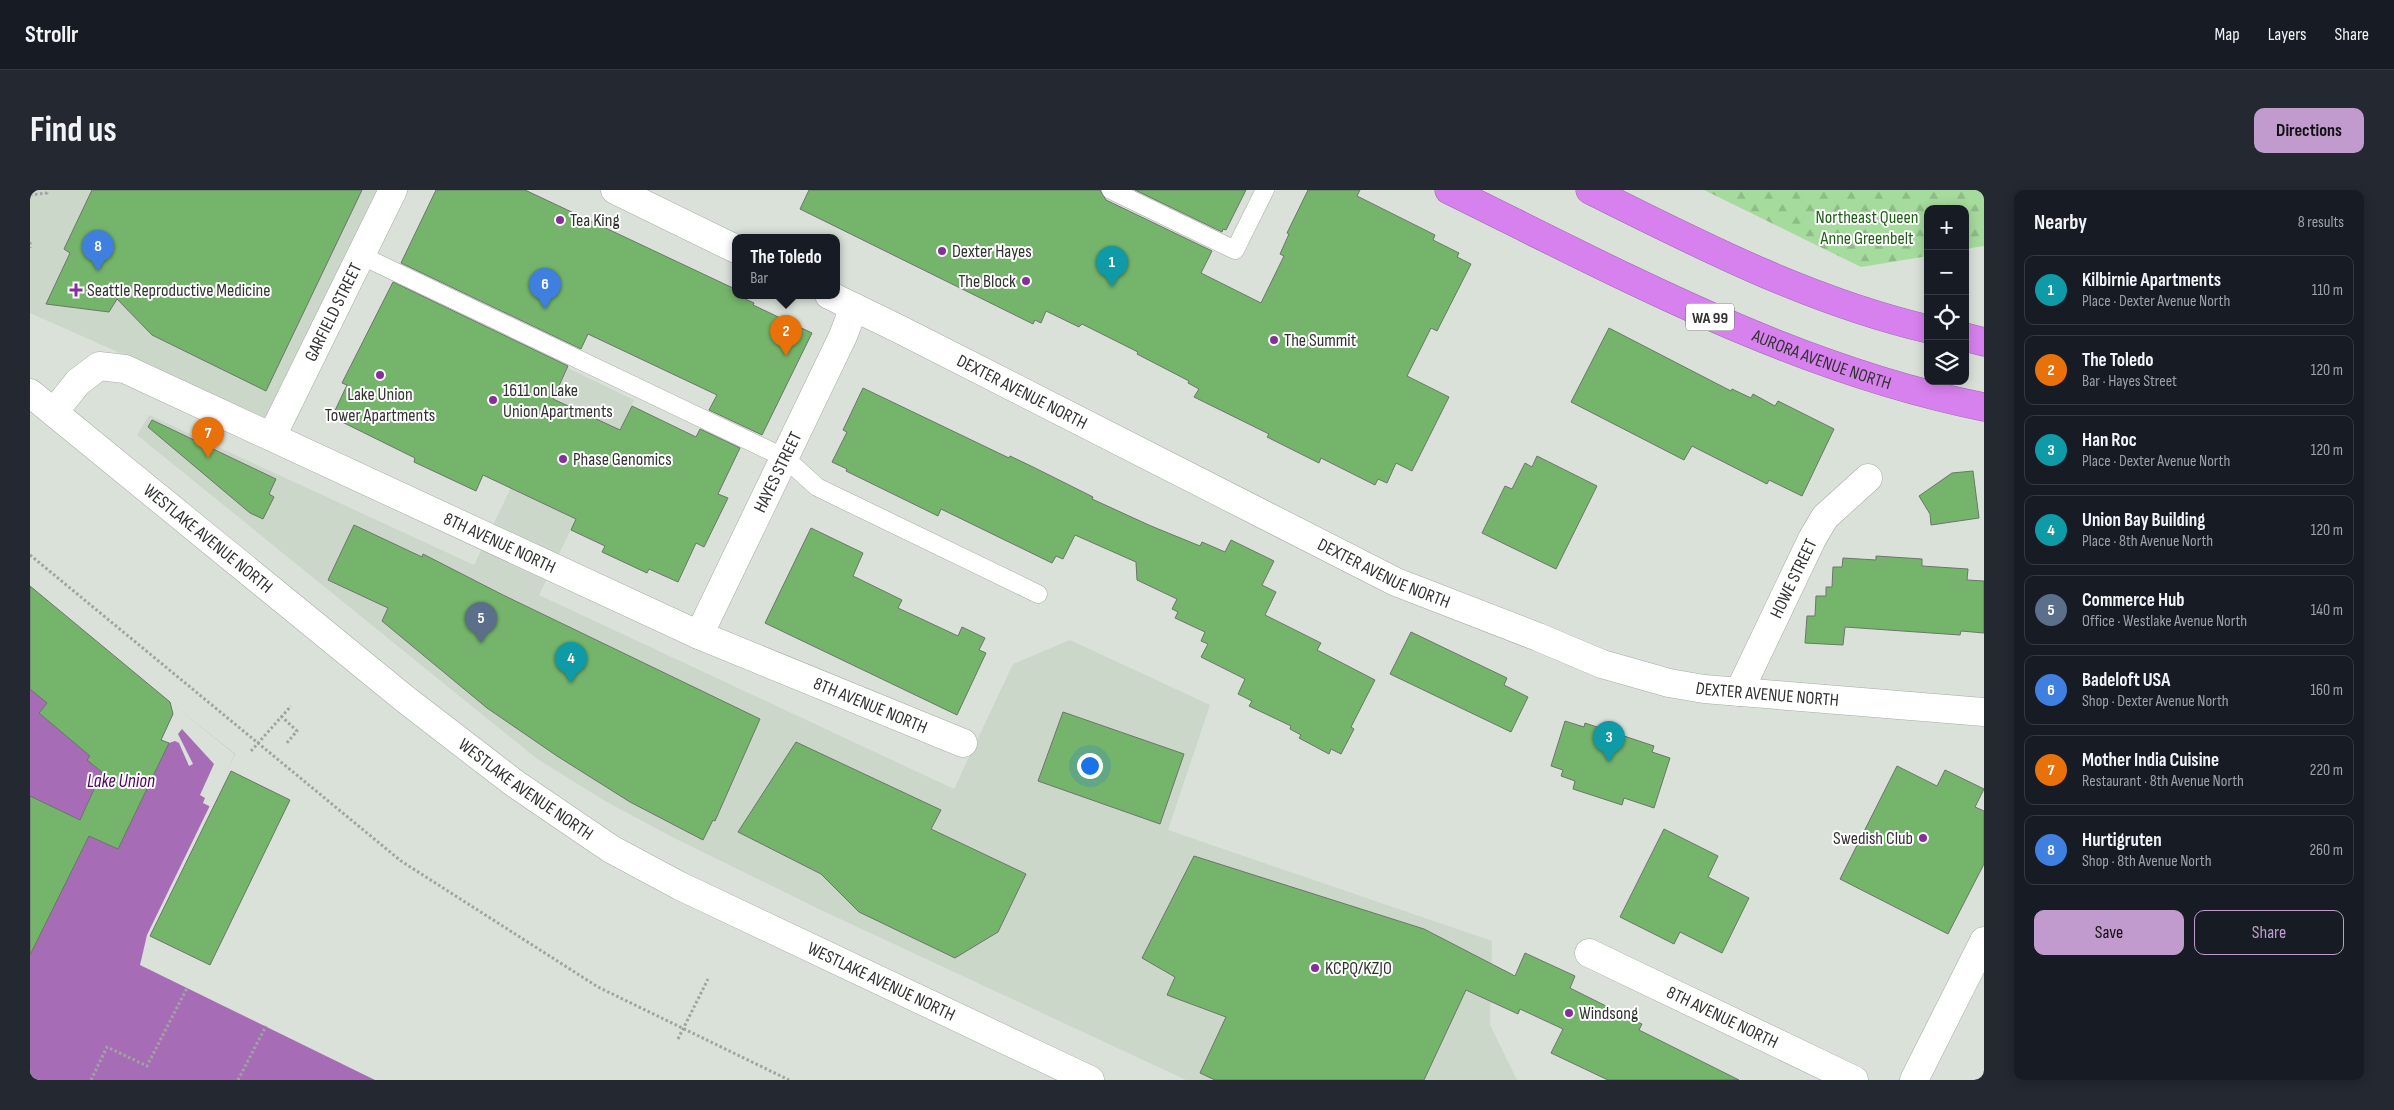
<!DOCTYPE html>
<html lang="en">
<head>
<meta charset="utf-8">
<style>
  :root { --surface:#171b24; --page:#242831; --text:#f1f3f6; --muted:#9ea1a6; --line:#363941; --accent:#c19bce }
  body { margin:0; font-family:"Sofia Sans Condensed",sans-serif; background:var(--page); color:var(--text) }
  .controls { position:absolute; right:15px; top:15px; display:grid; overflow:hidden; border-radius:10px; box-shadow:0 2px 12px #0003 }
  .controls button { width:45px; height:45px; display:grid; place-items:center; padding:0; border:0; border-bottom:1px solid var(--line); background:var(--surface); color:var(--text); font:25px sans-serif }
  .you { position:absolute; left:1059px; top:575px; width:18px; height:18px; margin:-12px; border:4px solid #fff; border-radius:50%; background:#1a73e8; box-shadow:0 0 0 8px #1a73e833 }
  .badge { display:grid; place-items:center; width:32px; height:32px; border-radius:50%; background:var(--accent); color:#fff; font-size:16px; font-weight:700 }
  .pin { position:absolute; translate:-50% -41px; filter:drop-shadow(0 1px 2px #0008) }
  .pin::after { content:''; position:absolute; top:26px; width:18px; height:15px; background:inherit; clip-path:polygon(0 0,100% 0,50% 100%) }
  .popup { position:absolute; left:702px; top:44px; width:108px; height:65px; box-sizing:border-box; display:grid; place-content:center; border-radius:10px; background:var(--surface); filter:drop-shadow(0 1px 4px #0005); font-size:16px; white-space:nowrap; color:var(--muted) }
  .popup b { font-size:19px; color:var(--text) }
  .popup::after { content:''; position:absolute; left:50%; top:100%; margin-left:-10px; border:10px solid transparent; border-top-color:var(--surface) }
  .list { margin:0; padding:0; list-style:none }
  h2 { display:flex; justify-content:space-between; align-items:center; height:65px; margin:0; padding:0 20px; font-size:21px }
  h2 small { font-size:16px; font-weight:400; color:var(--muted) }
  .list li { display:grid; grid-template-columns:32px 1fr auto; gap:15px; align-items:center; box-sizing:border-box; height:70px; margin:0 10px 10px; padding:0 10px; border:1px solid var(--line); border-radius:10px }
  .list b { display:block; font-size:19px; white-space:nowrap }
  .list p { margin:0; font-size:16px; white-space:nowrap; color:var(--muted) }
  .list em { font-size:16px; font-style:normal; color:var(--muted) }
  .actions { display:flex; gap:10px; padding:15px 20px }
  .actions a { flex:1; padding:11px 0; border:1px solid var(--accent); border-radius:10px; text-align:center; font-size:18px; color:var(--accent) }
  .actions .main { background:var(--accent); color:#111 }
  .icon { flex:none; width:28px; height:28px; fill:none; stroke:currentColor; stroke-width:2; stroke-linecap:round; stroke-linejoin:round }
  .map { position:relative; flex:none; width:1954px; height:890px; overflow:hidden; border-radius:10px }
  header { display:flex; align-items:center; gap:30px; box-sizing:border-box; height:70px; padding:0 25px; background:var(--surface); border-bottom:1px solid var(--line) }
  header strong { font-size:24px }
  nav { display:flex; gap:28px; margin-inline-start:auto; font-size:18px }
  .intro { display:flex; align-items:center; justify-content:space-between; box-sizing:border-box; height:120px; padding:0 30px }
  h1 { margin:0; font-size:35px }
  .button { padding:12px 22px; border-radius:10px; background:var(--accent); color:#111; font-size:18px; font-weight:700 }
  main { display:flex; gap:30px; padding:0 30px }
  aside { flex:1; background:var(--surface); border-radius:10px; box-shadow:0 2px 12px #0003 }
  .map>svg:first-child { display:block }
  .built { fill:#cbd7c9 }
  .forest { fill:url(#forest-firs) }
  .water { fill:#a66db6 }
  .pier { fill:#dae1d9 }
  .building { fill:#75b56b; stroke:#6d746c }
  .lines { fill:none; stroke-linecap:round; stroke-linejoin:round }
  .lane-casing { stroke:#a5aca4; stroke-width:19 }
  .street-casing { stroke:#a5aca4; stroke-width:29 }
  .secondary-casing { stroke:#a5aca4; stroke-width:29 }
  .highway-casing { stroke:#9d66ac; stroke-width:29 }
  .path { stroke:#9fa49e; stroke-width:3; stroke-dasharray:2.5 2.5; stroke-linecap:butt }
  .lane { stroke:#fff; stroke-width:18 }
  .street { stroke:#fff; stroke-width:28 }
  .secondary { stroke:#fff; stroke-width:28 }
  .highway { stroke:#d781ee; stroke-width:28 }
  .poi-dot { fill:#862f9c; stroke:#fff; stroke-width:2 }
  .labels { text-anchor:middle; stroke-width:4; stroke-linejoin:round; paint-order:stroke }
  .shield { fill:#fff; stroke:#6f706e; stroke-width:1 }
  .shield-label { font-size:16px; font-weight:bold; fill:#313330 }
  .park-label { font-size:18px; fill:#1f5e15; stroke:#fff }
  .poi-label { font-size:18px; fill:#313330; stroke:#fff; text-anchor:start }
  .street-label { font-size:18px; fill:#313330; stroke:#fff }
  .water-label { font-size:19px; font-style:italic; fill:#520163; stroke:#fff }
</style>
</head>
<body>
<header>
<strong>Strollr</strong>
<nav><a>Map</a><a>Layers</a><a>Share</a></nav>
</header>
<div class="intro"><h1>Find us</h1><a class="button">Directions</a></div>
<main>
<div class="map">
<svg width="1954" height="890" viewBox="0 0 1954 890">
  <defs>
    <pattern id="forest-firs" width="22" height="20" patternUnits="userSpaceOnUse" patternTransform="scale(1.25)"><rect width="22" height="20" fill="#a5db9c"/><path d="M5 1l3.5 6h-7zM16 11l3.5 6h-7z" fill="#8ebc87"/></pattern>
  </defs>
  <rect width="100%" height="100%" fill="#dae1d9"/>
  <!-- built -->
  <g class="built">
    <path d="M5 0H347L236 228 0 123V11Z"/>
    <path d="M538 178 604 210 509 405 924 599 983 474 1040 450 1180 515 1138 640 1462 751 1460 835 1487 890H1156L791 720 644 648 575 611 506 568 107 245 119 225 444 375Z"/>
  </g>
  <!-- forest -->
  <path class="forest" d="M1674 0H1954V56L1935 59V19H1898V66L1831 77Z"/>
  <!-- water -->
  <path class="water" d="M0 402 205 564 117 745 110 775 345 890H0Z"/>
  <!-- pier -->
  <path class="pier" d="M140 512 205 564 181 617 173 613 175 608 170 605 184 574 152 539 148 544 163 574 159 576 149 553 145 551 139 553 131 550 143 524Z"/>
  <!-- building -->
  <g class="building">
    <path d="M62 0H332L236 201 122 145 87 109 79 122 16 114 40 63 34 59Z"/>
    <path d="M406 0H495L705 99 706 105 716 107 715 109 724 113 723 115 782 143 732 245 679 220 687 205 558 144 551 159 371 73Z"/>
    <path d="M779 0H1070L1076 10 1182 61 1171 83 1231 113 1254 66 1250 64 1259 44 1257 43 1278 0H1330L1327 6 1405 45 1403 50 1429 63 1427 67 1441 74 1407 141 1401 138 1377 186 1419 207 1382 281 1366 273 1357 293 1348 289 1345 295 1291 268 1289 273 1237 247 1239 244 1164 207 1169 199 1158 193 1159 191 1107 164 1108 162 1052 134 1049 137 1016 121 1011 133 1005 130 1003 134 770 19Z"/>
    <path d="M1105 0H1216L1196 40 1193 39 1192 42Z"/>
    <path d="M363 92 538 176 523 209 590 240 602 216 666 247 670 239 710 258 688 304 698 308 674 357 666 353 648 392 619 379 617 383 572 362 575 356 541 340 546 329 453 285 446 301 384 272 385 268 302 227 317 195 312 193Z"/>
    <path d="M1579 138 1701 201 1702 199 1721 208 1723 204 1745 216 1748 211 1804 239 1772 306 1739 290 1737 294 1662 256 1654 270 1541 212Z"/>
    <path d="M833 198 979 268 980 266 1003 277 1063 307 1062 309 1121 336 1170 356 1172 352 1195 362 1201 350 1244 371 1232 395 1246 402 1235 425 1291 453 1287 460 1345 490 1321 537 1324 539 1311 564 1301 559 1299 564 1269 548 1271 545 1260 539 1261 536 1219 516 1222 511 1208 504 1215 489 1171 467 1178 454 1171 451 1175 442 1145 428 1148 422 1142 419 1147 409 1107 390 1106 372 1045 345 1033 369 1026 366 1022 373 911 319 908 326 816 281 817 279 802 272 817 242 813 240Z"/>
    <path d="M122 230 246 289 239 304 244 307 233 329 220 323 118 237Z"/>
    <path d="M1507 266 1567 296 1526 379 1452 343 1475 296 1482 299 1495 273 1502 277Z"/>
    <path d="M1943 281 1949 328 1901 335 1900 324 1889 306 1922 283Z"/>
    <path d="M324 335 392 367 393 364 473 405 730 529 685 631 683 630 673 650 600 612 527 566 457 518 352 431 358 418 298 390Z"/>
    <path d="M781 338 833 363 823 386 872 410 868 418 928 446 932 437 955 448 949 460 956 463 927 525 735 433Z"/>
    <path d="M1846 366 1892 369V376L1938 379 1937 390 1954 391V443L1931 441 1930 445 1815 437 1813 455 1775 453 1777 426H1785L1786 406H1796V397H1802L1803 377H1812L1813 368 1846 370Z"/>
    <path d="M0 396 140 512 143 524 131 550 139 553 88 659 59 646 0 765V606L50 630 72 582 57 570 60 566 9 523 17 513 0 499Z"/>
    <path d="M1381 442 1477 488 1474 495 1498 507 1481 542 1360 484Z"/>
    <path d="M1033 522 1154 564 1130 634 1008 591Z"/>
    <path d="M1535 531 1554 537 1555 533 1624 556 1622 562 1640 568 1624 618 1594 608 1592 615 1543 599 1545 591 1531 586 1533 580 1521 576Z"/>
    <path d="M766 552 911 620 901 639 996 684 968 742 925 768 829 722 791 684 708 642Z"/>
    <path d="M1867 576 1907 596 1915 580 1954 599 1945 617 1954 621V674L1918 744 1810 689Z"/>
    <path d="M201 581 260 610 180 775 120 746Z"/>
    <path d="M1634 639 1688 666 1678 687 1719 708 1692 763 1650 742 1644 754 1590 727Z"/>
    <path d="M1164 666 1394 739 1485 786 1495 763 1545 786 1540 798 1578 817 1577 819 1612 834 1609 840 1709 890H1578L1521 863 1533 839 1490 819 1488 824 1436 800 1394 890H1185L1170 883 1196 827 1137 805 1145 787 1112 768Z"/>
  </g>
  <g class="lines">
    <!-- lane casing -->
    <g class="lane-casing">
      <g id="lane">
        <path d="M1081 0 1205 60 1235 0"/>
        <path d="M330 65 755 268 787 297 1008 404"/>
      </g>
    </g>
    <!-- street casing -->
    <g class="street-casing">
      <g id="street">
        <path id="s1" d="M24 222 48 192 69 176 95 179 669 445 933 553"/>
        <path id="s2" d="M242 246 363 0"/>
        <path id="s3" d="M669 445 813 146 824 117"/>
        <path id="s4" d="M1709 502 1782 349 1795 327 1838 288"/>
        <path id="s5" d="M1559 763 1824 890"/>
        <path d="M1884 890 1954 751"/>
      </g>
    </g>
    <!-- secondary casing -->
    <g class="secondary-casing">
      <g id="secondary">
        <path d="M585 0 706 59"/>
        <path id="s6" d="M799 105 869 139 1366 392 1508 447 1572 474 1639 493 1674 499 1954 522"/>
        <path id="s7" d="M0 203 375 509 484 593 581 659 650 696 1060 890"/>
      </g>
    </g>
    <!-- highway casing -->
    <g class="highway-casing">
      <g id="highway">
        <path id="s8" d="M1419 0C1592 85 1764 179 1954 217"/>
        <path d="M1560 0C1668 54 1779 111 1898 139"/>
        <path d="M1935 147 1954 152"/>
      </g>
    </g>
    <!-- path -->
    <g class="path">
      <path d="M0 5 17 3V0"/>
      <path d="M0 52V58"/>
      <path d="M0 365 371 671 568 797 759 890"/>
      <path d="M251 526 267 541 256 554"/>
      <path d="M221 561 261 516"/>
      <path d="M648 849 678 789"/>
      <path d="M61 890 77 857 117 876 157 798"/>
      <path d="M208 890 236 836"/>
    </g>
    <!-- lane -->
    <use href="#lane" class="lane"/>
    <!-- street -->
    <use href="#street" class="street"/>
    <!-- secondary -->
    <use href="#secondary" class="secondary"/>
    <!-- highway -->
    <use href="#highway" class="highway"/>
  </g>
  <!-- markers -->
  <g class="poi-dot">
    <circle cx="530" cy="30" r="5"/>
    <circle cx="912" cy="61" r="5"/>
    <circle cx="996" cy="91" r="5"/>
    <path d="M43.5 92.5h5v5h5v5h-5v5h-5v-5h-5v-5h5z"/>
    <circle cx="1244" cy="150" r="5"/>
    <circle cx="350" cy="185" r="5"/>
    <circle cx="463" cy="210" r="5"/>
    <circle cx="533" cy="269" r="5"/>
    <circle cx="1893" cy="648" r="5"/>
    <circle cx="1285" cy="778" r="5"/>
    <circle cx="1539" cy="823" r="5"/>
  </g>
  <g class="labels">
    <!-- shield labels -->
    <rect class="shield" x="1656" y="113.5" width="48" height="27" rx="4"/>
    <g class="shield-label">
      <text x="1680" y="133">WA 99</text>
    </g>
    <!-- park labels -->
    <g class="park-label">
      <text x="1837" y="33">Northeast Queen<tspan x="1837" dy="21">Anne Greenbelt</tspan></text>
    </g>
    <!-- poi labels -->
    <g class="poi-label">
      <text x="540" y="36">Tea King</text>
      <text x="922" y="67">Dexter Hayes</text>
      <text x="986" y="97" text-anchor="end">The Block</text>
      <text x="57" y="106">Seattle Reproductive Medicine</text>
      <text x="1254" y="156">The Summit</text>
      <text x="473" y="206">1611 on Lake<tspan x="473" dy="21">Union Apartments</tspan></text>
      <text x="350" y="210" text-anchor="middle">Lake Union<tspan x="350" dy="21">Tower Apartments</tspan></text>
      <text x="543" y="275">Phase Genomics</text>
      <text x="1883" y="654" text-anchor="end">Swedish Club</text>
      <text x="1295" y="784">KCPQ/KZJO</text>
      <text x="1549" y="829">Windsong</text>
    </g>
    <!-- street labels -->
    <g class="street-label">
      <text dy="6" stroke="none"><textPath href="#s2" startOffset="138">GARFIELD STREET</textPath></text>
      <text dy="6" stroke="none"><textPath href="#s8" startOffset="410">AURORA AVENUE NORTH</textPath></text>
      <text dy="6" stroke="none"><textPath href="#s6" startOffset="216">DEXTER AVENUE NORTH</textPath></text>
      <text dy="6" stroke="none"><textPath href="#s3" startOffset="181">HAYES STREET</textPath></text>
      <text dy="6" stroke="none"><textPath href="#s7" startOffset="230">WESTLAKE AVENUE NORTH</textPath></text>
      <text dy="6" stroke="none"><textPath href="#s1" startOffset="504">8TH AVENUE NORTH</textPath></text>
      <text dy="6" stroke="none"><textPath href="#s6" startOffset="621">DEXTER AVENUE NORTH</textPath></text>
      <text dy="6" stroke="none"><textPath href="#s4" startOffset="126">HOWE STREET</textPath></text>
      <text dy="6" stroke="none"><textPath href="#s6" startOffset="1026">DEXTER AVENUE NORTH</textPath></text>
      <text dy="6" stroke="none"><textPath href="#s1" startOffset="909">8TH AVENUE NORTH</textPath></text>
      <text dy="6" stroke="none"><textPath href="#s7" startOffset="635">WESTLAKE AVENUE NORTH</textPath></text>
      <text dy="6" stroke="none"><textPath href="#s7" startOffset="1040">WESTLAKE AVENUE NORTH</textPath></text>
      <text dy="6" stroke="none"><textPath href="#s5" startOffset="148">8TH AVENUE NORTH</textPath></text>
    </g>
    <!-- water labels -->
    <g class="water-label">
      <text x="91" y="597">Lake Union</text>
    </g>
  </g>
</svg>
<div class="controls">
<button>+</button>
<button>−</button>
<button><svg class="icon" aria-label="locate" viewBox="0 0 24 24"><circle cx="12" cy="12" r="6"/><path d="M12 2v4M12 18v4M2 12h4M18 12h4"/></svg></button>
<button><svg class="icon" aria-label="layers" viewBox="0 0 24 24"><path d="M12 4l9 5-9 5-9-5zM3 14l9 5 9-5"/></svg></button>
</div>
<div class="you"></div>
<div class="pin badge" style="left:1082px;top:97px;background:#0f9aa8">1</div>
<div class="pin badge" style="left:756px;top:166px;background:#e8710a">2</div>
<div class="popup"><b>The Toledo</b>Bar</div>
<div class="pin badge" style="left:1579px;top:572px;background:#0f9aa8">3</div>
<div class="pin badge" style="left:541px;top:493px;background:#0f9aa8">4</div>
<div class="pin badge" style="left:451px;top:453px;background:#5c6f8a">5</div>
<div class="pin badge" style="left:515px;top:119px;background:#3f7fe0">6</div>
<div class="pin badge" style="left:178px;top:268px;background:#e8710a">7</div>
<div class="pin badge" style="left:68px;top:81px;background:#3f7fe0">8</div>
</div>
<aside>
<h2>Nearby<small>8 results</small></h2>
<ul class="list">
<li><span class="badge" style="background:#0f9aa8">1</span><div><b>Kilbirnie Apartments</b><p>Place · Dexter Avenue North</p></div><em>110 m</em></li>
<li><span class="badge" style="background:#e8710a">2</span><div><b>The Toledo</b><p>Bar · Hayes Street</p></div><em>120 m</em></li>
<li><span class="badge" style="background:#0f9aa8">3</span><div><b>Han Roc</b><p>Place · Dexter Avenue North</p></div><em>120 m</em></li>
<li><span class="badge" style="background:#0f9aa8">4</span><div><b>Union Bay Building</b><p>Place · 8th Avenue North</p></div><em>120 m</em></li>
<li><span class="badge" style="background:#5c6f8a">5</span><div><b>Commerce Hub</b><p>Office · Westlake Avenue North</p></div><em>140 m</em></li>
<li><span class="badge" style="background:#3f7fe0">6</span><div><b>Badeloft USA</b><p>Shop · Dexter Avenue North</p></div><em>160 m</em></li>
<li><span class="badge" style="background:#e8710a">7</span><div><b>Mother India Cuisine</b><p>Restaurant · 8th Avenue North</p></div><em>220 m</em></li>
<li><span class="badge" style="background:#3f7fe0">8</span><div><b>Hurtigruten</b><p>Shop · 8th Avenue North</p></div><em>260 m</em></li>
</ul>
<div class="actions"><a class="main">Save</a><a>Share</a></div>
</aside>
</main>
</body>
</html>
